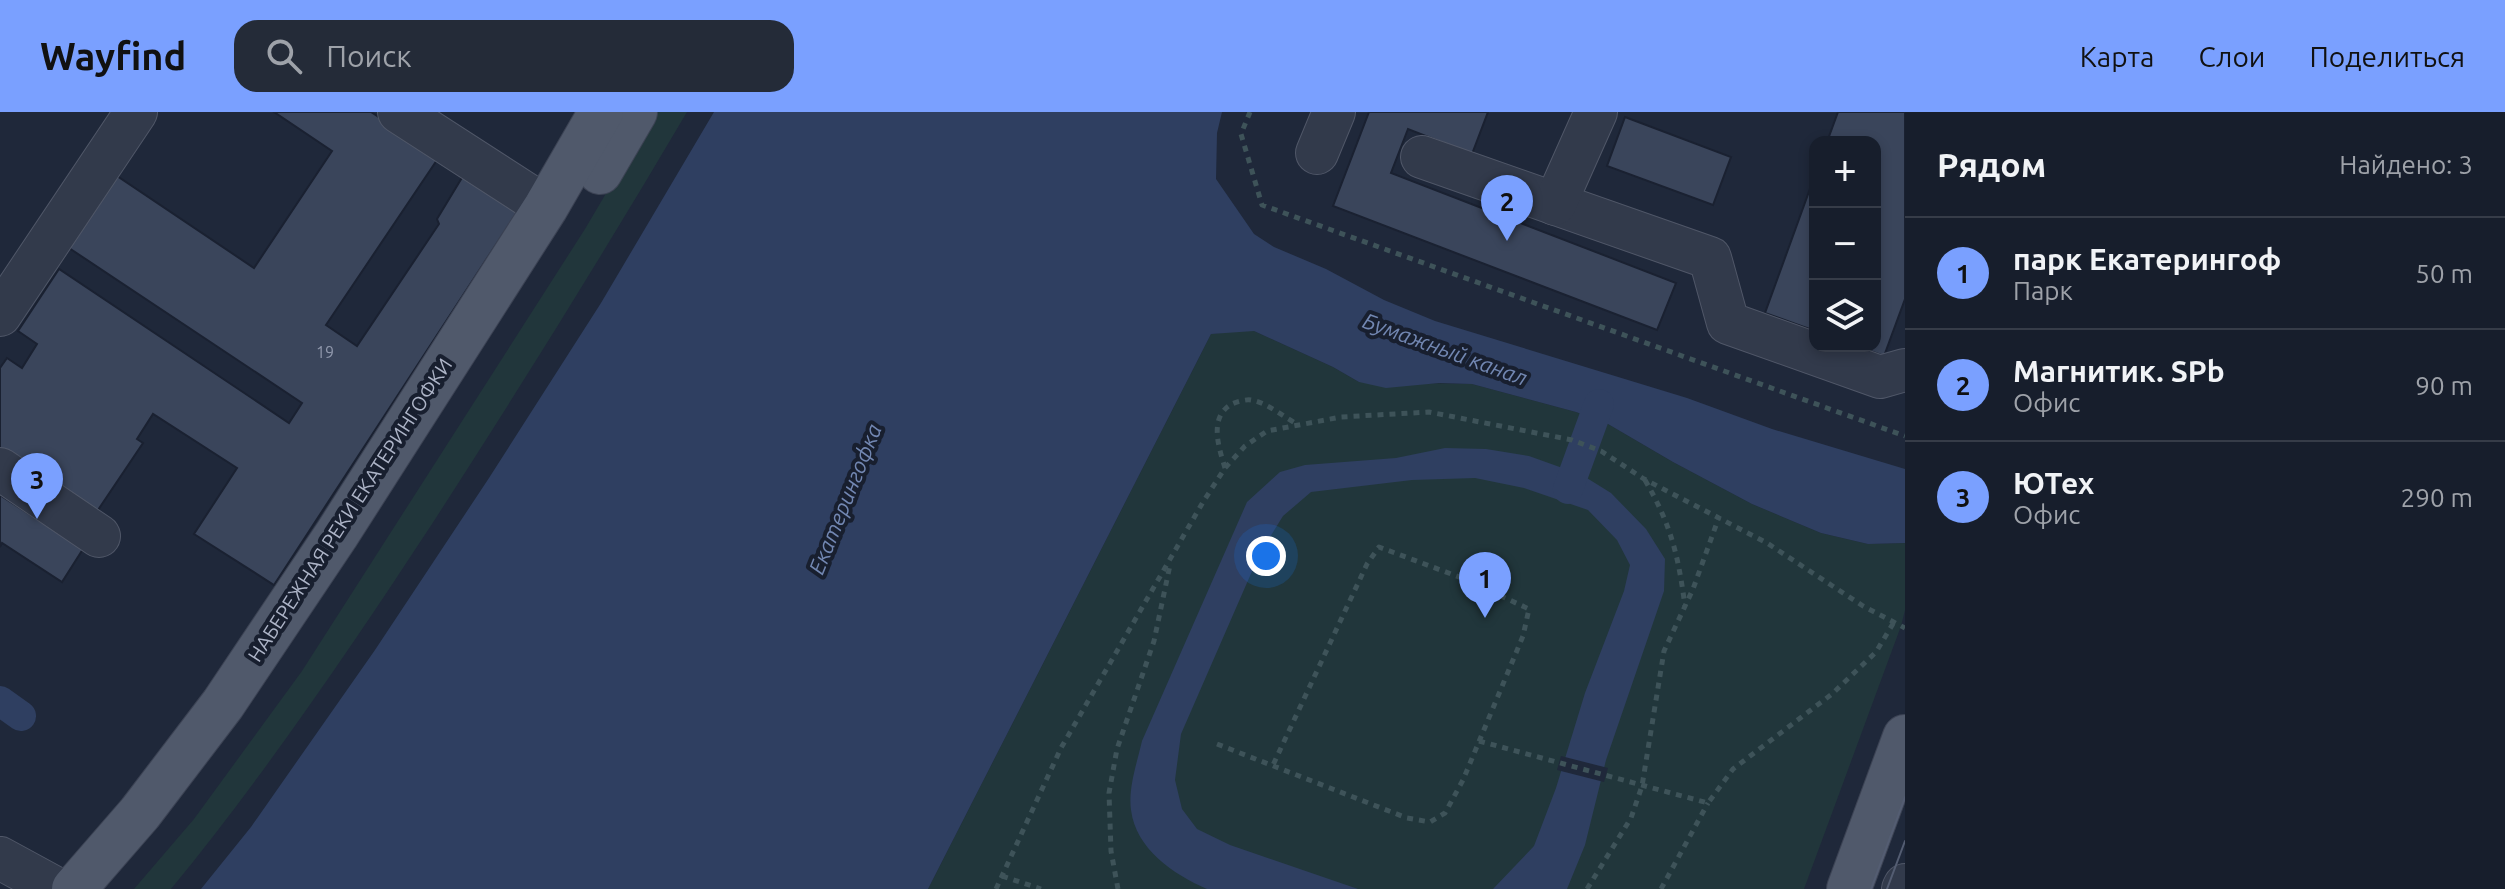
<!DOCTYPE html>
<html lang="ru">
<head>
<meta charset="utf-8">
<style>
  :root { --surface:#171e2c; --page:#242b38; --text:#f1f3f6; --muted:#9ea2a9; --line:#363c48; --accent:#7aa0ff }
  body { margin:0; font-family:Ubuntu,sans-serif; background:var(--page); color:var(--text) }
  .controls { position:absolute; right:24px; top:24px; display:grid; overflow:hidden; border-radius:16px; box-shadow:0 4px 12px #0003 }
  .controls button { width:72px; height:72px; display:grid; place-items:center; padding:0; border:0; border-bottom:2px solid var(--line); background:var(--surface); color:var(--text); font:40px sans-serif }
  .you { position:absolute; left:1266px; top:444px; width:28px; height:28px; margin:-20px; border:6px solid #fff; border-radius:50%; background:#1a73e8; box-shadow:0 0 0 12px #1a73e833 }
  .badge { display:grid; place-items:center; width:52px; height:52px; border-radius:50%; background:var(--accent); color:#111; font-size:26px; font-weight:700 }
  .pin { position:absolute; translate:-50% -66px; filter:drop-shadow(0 2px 4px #0008) }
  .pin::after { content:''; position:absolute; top:42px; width:28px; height:24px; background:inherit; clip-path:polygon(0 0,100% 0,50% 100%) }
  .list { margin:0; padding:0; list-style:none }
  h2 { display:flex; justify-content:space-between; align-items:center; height:104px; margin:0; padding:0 32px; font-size:34px }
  h2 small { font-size:26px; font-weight:400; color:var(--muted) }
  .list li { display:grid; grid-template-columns:52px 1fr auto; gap:24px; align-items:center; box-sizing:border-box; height:112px; padding:0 32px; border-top:2px solid var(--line) }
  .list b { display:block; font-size:30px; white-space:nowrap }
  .list p { margin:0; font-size:26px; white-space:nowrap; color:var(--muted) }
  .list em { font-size:26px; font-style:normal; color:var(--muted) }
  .icon { flex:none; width:44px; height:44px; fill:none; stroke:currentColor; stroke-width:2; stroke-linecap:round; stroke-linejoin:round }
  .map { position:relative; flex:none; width:1905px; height:777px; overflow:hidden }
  header { display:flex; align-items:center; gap:48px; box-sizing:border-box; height:112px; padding:0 40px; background:var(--accent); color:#111 }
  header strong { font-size:38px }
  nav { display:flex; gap:44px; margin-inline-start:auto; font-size:28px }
  .search { width:560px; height:72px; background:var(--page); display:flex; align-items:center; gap:20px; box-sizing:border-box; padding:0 28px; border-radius:24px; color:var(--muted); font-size:30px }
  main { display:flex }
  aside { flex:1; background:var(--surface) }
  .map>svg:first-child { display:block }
  .green { fill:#21363b }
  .water { fill:#2f3f61 }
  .pier { fill:#1f283a }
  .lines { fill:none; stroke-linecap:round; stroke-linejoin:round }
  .canal { stroke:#2f3f61; stroke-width:30 }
  .building { fill:#3a455b; stroke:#1a2131; stroke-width:2 }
  .minor-casing { stroke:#505768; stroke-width:44 }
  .major-casing { stroke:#3c4354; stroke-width:46 }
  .path { stroke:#3e5359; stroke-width:5; stroke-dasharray:6 6; stroke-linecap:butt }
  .minor { stroke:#323a4b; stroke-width:42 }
  .major { stroke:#50596b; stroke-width:44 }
  .tram { stroke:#545d72; stroke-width:2 }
  .labels { text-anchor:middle; stroke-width:8; stroke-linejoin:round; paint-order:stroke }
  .number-label { font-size:16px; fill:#9098ac }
  .street-label { font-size:20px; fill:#adb4c7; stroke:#181f2f }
  .water-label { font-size:22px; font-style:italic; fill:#7287b2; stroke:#181f2f }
</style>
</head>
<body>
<header>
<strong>Wayfind</strong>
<div class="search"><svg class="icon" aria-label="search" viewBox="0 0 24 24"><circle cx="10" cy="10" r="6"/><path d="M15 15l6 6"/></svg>Поиск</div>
<nav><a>Карта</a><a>Слои</a><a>Поделиться</a></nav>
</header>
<main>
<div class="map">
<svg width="1905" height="777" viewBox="0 0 1905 777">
  <rect width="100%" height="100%" fill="#1f283a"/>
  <!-- green -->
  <g class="green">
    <path d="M654 0H687C605 139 520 276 432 412 350 537 266 661 171 777H134L194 707 302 559 585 117Z"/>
    <path d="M1236 219H1254L1333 255 1359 270 1472 272 1576 300 1608 312 1673 350 1752 392 1821 421 1868 432 1905 431V498L1901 514 1804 777H928L1211 222Z"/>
  </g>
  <!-- water -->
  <g class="water">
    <path d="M714 0H1222L1217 21 1216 67 1254 122 1274 135 1326 157 1384 188 1435 209 1687 286 1772 317 1905 357V431L1868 432 1821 421 1752 392 1673 350 1608 312 1576 300 1472 272 1439 271 1386 276 1359 270 1333 255 1254 219 1211 222 928 777H201L251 715 375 538 489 366 601 191Z"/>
    <path d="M1445 336 1486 337 1529 344 1582 363 1611 381 1646 417 1665 447 1664 479 1606 648 1585 733 1567 777H1493L1534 734 1556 676 1585 581 1624 479 1630 453 1617 428 1588 398 1524 376 1475 366 1412 368 1311 380 1283 404 1260 441 1181 622 1175 668 1182 697 1197 717 1230 733 1358 777H1207C1173 762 1136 737 1131 698 1128 676 1137 651 1142 629L1247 390 1280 360 1305 353 1396 346Z"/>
  </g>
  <!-- pier -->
  <path class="pier" d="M1561 644 1608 656 1604 670 1557 658Z"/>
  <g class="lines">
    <!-- canal -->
    <g class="canal">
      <path d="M1568 377 1599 292"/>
      <path d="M0 589 21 604"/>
    </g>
  </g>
  <!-- building -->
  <g class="building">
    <path d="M274 0H371L439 45 326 213 357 234 439 112 437 107 463 64 518 99 274 473 194 422 237 356 153 302 137 327 143 331 96 401 0 337V256L7 246 22 256 37 232 18 219 59 157 289 311 302 291 63 132 111 60 254 156 332 39Z"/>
    <path d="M1369 0H1488L1472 42 1408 17 1391 61 1676 171 1657 218 1333 94Z"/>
    <path d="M1838 0H1905V187L1884 244 1856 234H1875V30H1827Z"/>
    <path d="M1625 5 1731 45 1713 93 1607 54Z"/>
    <path d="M1815 63V219L1765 201Z"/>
    <path d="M0 383 83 437 62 470 2 431 0 435Z"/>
  </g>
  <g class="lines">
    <!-- minor casing -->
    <g class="minor-casing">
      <g id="minor">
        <path d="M399 0 546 95"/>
        <path d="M1317 41 1334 0"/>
        <path d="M1422 45 1710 146 1728 211 1880 265 1905 258"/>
        <path d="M1555 92 1596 0"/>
        <path d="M0 203 136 0"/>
        <path d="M0 357 99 424"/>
        <path d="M0 746 57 777"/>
        <path d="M1903 777 1905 773"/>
      </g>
    </g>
    <!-- major casing -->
    <g class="major-casing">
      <g id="major">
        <path d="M600 60 635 0"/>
        <path d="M74 777 140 701 223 592 337 422 546 95 601 0"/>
        <path d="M1849 777 1905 625"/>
      </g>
    </g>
    <!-- path -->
    <g class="path">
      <path d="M1250 0 1241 22 1262 93 1905 324"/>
      <path d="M1225 356C1219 336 1208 305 1232 292 1236 290 1246 287 1251 288 1266 290 1284 305 1297 312"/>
      <path d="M1645 368C1671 413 1678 442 1685 494"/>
      <path d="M1479 629 1708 691 1733 657 1832 582 1876 540 1894 510"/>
      <path d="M1217 632 1407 706 1430 710 1445 701 1463 668 1523 524 1529 497 1462 466 1379 435 1367 452 1273 653"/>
      <path d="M1002 764 1041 777"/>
      <path d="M996 777 1061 636 1203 390 1225 356 1245 334 1267 319 1341 305 1429 300 1572 328 1601 339 1644 367 1767 431 1863 494 1905 516"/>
      <path d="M1118 777 1111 739 1109 681 1117 637 1154 529 1170 453"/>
      <path d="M1587 777 1631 706 1642 674 1664 539 1693 477 1719 405"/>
      <path d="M1661 777 1708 691"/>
    </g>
    <!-- minor -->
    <use href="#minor" class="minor"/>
    <!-- major -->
    <use href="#major" class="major"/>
    <!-- tram -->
    <g class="tram">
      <path d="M1871 777 1905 685"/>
      <path d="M1887 777 1905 729"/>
    </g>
  </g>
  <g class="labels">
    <!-- number labels -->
    <g class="number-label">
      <text x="325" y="246">19</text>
    </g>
    <!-- street labels -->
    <g class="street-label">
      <text transform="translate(350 398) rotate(-57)" y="7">НАБЕРЕЖНАЯ РЕКИ ЕКАТЕРИНГОФКИ</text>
    </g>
    <!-- water labels -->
    <g class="water-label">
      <text transform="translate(1445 237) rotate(20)" y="8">Бумажный канал</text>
      <text transform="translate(845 387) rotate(-68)" y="8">Екатерингофка</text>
    </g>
  </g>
</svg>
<div class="controls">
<button>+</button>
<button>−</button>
<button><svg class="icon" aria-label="layers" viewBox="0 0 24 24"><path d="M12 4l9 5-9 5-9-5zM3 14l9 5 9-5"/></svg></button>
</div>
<div class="you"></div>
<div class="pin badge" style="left:1485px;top:506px">1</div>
<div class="pin badge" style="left:1507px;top:129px">2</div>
<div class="pin badge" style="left:37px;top:407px">3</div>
</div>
<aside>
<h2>Рядом<small>Найдено: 3</small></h2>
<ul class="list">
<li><span class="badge">1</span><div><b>парк Екатерингоф</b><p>Парк</p></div><em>50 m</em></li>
<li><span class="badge">2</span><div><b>Магнитик. SPb</b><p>Офис</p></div><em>90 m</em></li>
<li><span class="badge">3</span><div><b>ЮТех</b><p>Офис</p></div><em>290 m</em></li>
</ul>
</aside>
</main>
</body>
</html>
